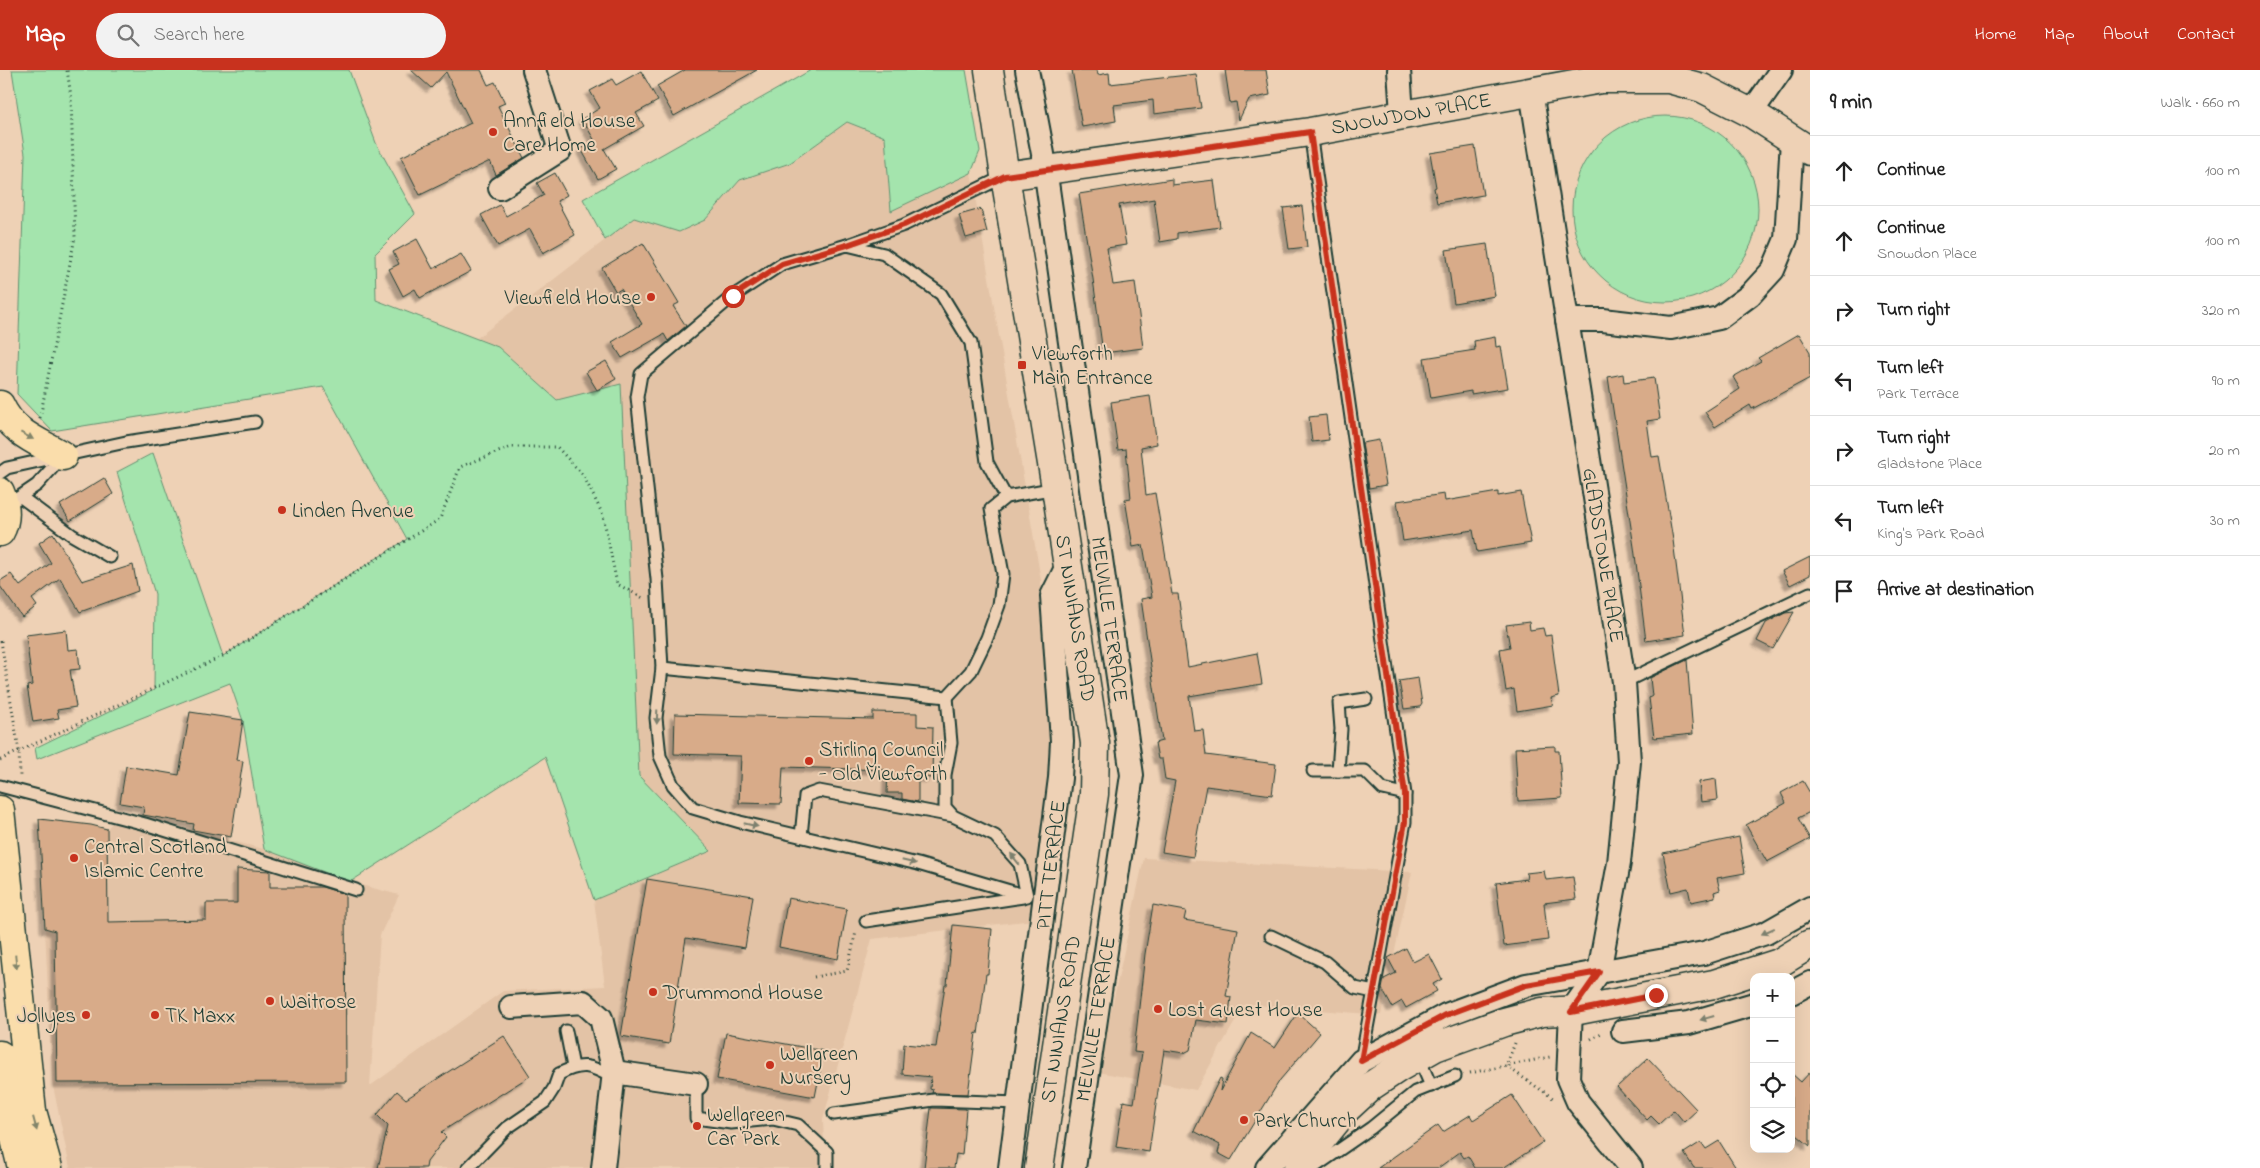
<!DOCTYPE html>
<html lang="en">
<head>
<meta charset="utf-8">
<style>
  :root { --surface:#fff; --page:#f2f2f2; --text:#222; --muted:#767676; --line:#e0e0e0; --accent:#c8321e }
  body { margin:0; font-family:"Indie Flower",sans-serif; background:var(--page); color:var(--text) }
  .controls { position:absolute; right:15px; bottom:15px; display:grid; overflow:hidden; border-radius:10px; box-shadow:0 5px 20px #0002 }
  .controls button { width:45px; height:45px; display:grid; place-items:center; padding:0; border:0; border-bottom:1px solid var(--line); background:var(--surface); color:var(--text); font:25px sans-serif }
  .stop { position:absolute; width:15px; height:15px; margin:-11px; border:4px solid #c8321e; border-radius:50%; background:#fff }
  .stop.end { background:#c8321e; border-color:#fff; box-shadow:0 1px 5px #0008 }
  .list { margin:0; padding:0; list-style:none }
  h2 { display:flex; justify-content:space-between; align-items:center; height:65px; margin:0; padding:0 20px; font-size:21px }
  h2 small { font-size:16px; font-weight:400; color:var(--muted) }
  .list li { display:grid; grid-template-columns:32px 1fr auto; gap:15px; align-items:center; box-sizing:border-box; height:70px; padding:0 20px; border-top:1px solid var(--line) }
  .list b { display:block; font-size:19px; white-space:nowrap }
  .list p { margin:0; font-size:16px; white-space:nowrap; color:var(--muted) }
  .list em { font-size:16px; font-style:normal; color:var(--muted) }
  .icon { flex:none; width:28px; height:28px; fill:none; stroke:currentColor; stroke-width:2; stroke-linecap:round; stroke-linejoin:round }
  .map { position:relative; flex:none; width:1810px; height:1098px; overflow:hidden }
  header { display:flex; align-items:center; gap:30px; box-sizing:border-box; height:70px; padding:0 25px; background:var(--accent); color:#fff }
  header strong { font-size:24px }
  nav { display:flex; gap:28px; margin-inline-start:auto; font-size:18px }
  .search { width:350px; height:45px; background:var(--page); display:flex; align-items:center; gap:12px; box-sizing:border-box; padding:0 18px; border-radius:28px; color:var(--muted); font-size:19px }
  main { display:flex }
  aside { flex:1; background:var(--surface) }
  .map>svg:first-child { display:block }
  .built { fill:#e3c3a6 }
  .green { fill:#a4e4ad; stroke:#629070 }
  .building { fill:#d8ab89; stroke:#1f3d34; filter:url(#shadow) }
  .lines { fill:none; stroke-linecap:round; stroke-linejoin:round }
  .service-casing { stroke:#1f3d34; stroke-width:15 }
  .minor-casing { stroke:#1f3d34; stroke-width:26 }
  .tertiary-casing { stroke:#1f3d34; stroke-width:31 }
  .secondary-casing { stroke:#1f3d34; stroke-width:31 }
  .primary-casing { stroke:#1f3d34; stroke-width:31 }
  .path { stroke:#1f3d34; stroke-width:3; stroke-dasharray:1 4; stroke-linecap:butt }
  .service { stroke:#eed1b5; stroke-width:11 }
  .minor { stroke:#eed1b5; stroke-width:22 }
  .tertiary { stroke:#eed1b5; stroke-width:28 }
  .secondary { stroke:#eed1b5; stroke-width:28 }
  .primary { stroke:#faddab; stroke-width:28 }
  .oneway { fill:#82856a }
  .oneway2 { fill:#7c806e }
  .route { stroke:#c8321e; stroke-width:6 }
  .poi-dot { fill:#c8321e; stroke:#eed1b5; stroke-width:2 }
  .labels { text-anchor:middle; stroke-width:4; stroke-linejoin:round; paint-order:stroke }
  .street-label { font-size:21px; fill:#1f3d34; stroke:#eed1b5 }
  .poi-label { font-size:21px; fill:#1f3d34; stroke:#eed1b5; text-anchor:start }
</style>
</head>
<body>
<header>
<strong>Map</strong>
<div class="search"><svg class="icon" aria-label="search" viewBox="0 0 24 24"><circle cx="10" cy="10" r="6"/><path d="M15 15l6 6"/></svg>Search here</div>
<nav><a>Home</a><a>Map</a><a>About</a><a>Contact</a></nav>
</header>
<main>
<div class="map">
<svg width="1810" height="1098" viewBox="0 0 1810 1098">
  <defs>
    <filter id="shadow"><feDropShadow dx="-4.5" dy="4.5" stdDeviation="1" flood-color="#0004"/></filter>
  </defs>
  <rect width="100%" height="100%" fill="#eed1b5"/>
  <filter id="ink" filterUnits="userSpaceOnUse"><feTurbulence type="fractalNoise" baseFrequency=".02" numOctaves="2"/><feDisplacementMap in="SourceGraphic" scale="10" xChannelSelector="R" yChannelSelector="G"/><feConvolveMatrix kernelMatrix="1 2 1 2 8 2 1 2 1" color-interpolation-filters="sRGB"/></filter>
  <g filter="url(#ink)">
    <!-- built -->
    <g class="built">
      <path d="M847 52 885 67 891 141 971 103 1041 510 1051 692 1033 850 872 869 823 1050 825 1098H70L52 1011 45 858 61 861 107 759 120 743 264 779 350 812 399 825 380 865 370 1016 503 921 605 916 594 830 711 781 639 706 621 314 557 330 498 277 477 268 634 148 679 162 705 150 740 110 790 93Z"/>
      <path d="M1144 788 1412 802 1381 945 1245 934 1196 1020 1098 1002Z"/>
    </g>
    <!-- green -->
    <g class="green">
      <path d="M12 0H349L376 73 415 144 375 184 376 230 498 277 557 330 621 314 639 706 711 781 594 830 545 687 350 812 264 779 243 651 230 613 37 689 35 678 154 620 155 524 117 402 153 383 223 586 407 469 323 317 52 361 17 324 25 84Z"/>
      <path d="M811 0H966L980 81 971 103 891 141 885 67 847 52 790 93 740 110 705 150 679 162 634 148 605 170 583 129Z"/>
      <circle cx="1665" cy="139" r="93"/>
    </g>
    <!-- building -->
    <g class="building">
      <path d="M411 0H481L488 15 495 12 505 33 498 36 524 88 496 105 490 91 420 125 401 87 471 53 446 2 431 18Z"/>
      <path d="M685 0H757L674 46 657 16Z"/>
      <path d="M1072 0H1097L1098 5 1109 3 1110 14 1196 4 1201 38 1154 44 1153 30 1114 35 1116 51 1082 57Z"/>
      <path d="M1225 0H1266L1270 25 1249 29 1239 50 1236 32 1230 33Z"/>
      <path d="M641 1 658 31 636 43 644 56 604 79 616 99 598 109 581 79 595 71 582 49 600 38 590 21 612 9 616 15Z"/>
      <path d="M1475 76 1483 125 1437 133 1434 118 1436 117 1430 83Z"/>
      <path d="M555 103 567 125 557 131 575 165 543 183 530 159 498 176 481 145 500 135 506 146 544 125 537 113Z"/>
      <path d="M1172 109V115L1214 110 1220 157 1177 163V169L1160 172 1154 129 1119 135 1126 175 1107 178 1113 215 1135 212 1143 278 1103 283 1093 209 1079 124Z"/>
      <path d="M1302 136 1307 177 1289 179 1283 138Z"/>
      <path d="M981 139 987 162 966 168 959 145Z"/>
      <path d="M417 169 433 199 461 184 471 201 420 228 415 219 403 226 389 199 399 194 393 182Z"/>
      <path d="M643 173 679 233 673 236 686 256 668 271 664 264 622 288 612 272 642 254 621 219 616 222 602 198Z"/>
      <path d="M1487 174 1495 226 1454 233 1446 180Z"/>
      <path d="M1799 264 1810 282V308L1752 339 1750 335 1715 357 1705 342 1740 319 1733 307 1761 291 1758 288Z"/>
      <path d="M1495 267 1496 277 1501 276 1508 318 1471 324V321L1431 328 1424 288 1475 280 1474 271Z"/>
      <path d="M606 291 616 309 597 320 586 302Z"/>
      <path d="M1623 304 1624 312 1654 308 1660 349 1647 351 1652 387 1659 386 1673 470 1685 565 1646 571 1634 477 1608 307Z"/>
      <path d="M1150 326 1157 374 1141 377 1146 425 1155 423 1172 524H1178L1188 597 1257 583 1262 614 1189 626 1194 661 1203 660 1206 685 1276 694 1272 725 1206 716 1193 787 1162 782 1175 711 1165 709 1162 689H1158L1155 673 1162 671 1141 529 1152 527 1143 475 1133 477 1125 429 1131 428 1126 379 1118 380 1111 332Z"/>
      <path d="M1326 345 1329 370 1312 372 1309 347Z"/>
      <path d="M1379 370 1386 415 1369 418 1362 373Z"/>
      <path d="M104 408 113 424 70 451 60 435Z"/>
      <path d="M1498 422V426L1521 422 1531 473 1477 482 1473 460 1403 471 1397 431 1444 424 1445 431Z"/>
      <path d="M53 463 82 511 133 495 138 521 80 542 60 508 32 529 37 536 22 547 0 516V511L11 504 20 516 51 493 39 473Z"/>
      <path d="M1810 487V505L1790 515 1782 501Z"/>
      <path d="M1794 542 1773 579 1757 571 1766 553 1785 543Z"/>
      <path d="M1529 552 1530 560 1543 558 1545 566 1551 565 1559 626 1551 628 1553 635 1517 641 1514 619 1506 621 1500 579 1510 577 1506 555Z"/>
      <path d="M66 560 68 580 78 579 80 599 70 600 76 637 57 640 59 648 33 652 27 616 32 615 26 565Z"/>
      <path d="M1687 590 1693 664 1654 668 1649 628 1652 626 1650 608Z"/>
      <path d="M1418 608 1422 634 1420 637 1404 639 1399 611Z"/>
      <path d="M190 642 243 650 237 690 243 691 231 767 193 760 194 754 143 745 144 737 120 733 126 696 179 705Z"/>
      <path d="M873 642 917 643V656L933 657 932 708 918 707V732L902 729V723H887L888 700 783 697 781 734 739 733 741 686 674 684 675 644 873 649Z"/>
      <path d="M1555 676V681H1559L1562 728 1518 731 1515 678Z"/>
      <path d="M1716 709 1718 730 1701 732 1699 712Z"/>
      <path d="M1803 711 1810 723V742L1798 748 1810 769 1767 792 1746 755 1786 733 1781 723Z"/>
      <path d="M39 749 91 755 107 759 108 852 206 850V833H237V799L270 801V817H322L345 824 346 1012 57 1013 55 861 45 858Z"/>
      <path d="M1739 767 1745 803 1717 808 1720 820 1714 822 1715 827 1691 832 1688 818 1671 822 1663 783Z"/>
      <path d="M1544 801 1546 810 1573 807 1576 829 1544 833 1548 870 1504 876 1496 813 1527 809 1526 803Z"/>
      <path d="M647 809 753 826 745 878 686 868 669 974 621 966Z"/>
      <path d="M788 828 847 839 838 889 779 877Z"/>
      <path d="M1153 835 1186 841 1184 850 1238 859 1226 926 1231 927 1228 954 1196 950 1190 980 1184 983 1164 980 1149 1082 1116 1077 1123 1031 1134 1033 1142 983 1134 982 1145 884Z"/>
      <path d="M953 855 992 859 988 904H986L978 964 976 963 968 1024 932 1023 933 1020 930 1019 931 1007 902 1004 904 974 936 977 945 915H947Z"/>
      <path d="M1406 878 1413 892 1429 884 1442 909 1433 914 1437 921 1406 938 1402 931 1392 937 1382 919 1384 909 1396 903 1388 888Z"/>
      <path d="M1298 943 1320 963 1280 1010 1231 1090 1218 1083 1220 1075 1194 1061 1220 1008 1222 1009 1220 1021 1251 963 1275 978Z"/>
      <path d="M726 963 824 981 815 1027 717 1009Z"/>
      <path d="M504 966 530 1006 441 1062 446 1067 427 1092 426 1098H378L388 1056 377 1045 397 1021 406 1029Z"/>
      <path d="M1648 988 1697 1040 1684 1052 1674 1040 1659 1054 1651 1046 1647 1050 1617 1017Z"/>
      <path d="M1810 1002V1076L1791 1060V1003L1801 1012Z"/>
      <path d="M1512 1025 1543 1072 1503 1098H1475L1468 1086 1464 1088 1460 1082 1438 1098H1378L1438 1055 1443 1062 1470 1045 1473 1050Z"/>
      <path d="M931 1038 966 1039 962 1085 956 1084 954 1098H924Z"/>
      <path d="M1719 1071 1736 1098H1694L1684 1083 1701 1072 1706 1079Z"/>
    </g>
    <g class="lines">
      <!-- service casing -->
      <g class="service-casing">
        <g id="service">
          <path d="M1310 62 1405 724V752L1361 991"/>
          <path d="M847 175 904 155 1005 106"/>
          <path d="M0 403 7 398 126 372 255 352"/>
          <path d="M21 427 72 465 110 487"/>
          <path d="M1006 427 991 439 1003 504 999 535 987 568 971 601 947 627 662 598 657 509 637 327 641 304 733 226 782 194 847 175 884 184 941 224 971 273 987 392 1006 427 1056 418"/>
          <path d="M15 430 37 415 63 386"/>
          <path d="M662 598 656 648 660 686 673 715 693 738 740 752 918 794 1027 826 1020 794 995 766 953 746 945 737V705L951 673 947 627"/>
          <path d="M1624 612 1810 523"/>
          <path d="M1313 701H1365L1383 719 1405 724"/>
          <path d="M1338 701 1341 659 1339 633 1366 629"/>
          <path d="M0 716 145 754 356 820"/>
          <path d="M801 766 805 726 819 721 953 746"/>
          <path d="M866 851 1023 827"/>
          <path d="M1271 866 1325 892 1355 918 1374 922"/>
          <path d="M566 961 573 997"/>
          <path d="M1418 986 1431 1016"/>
          <path d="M696 1014V1048L731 1053 773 1049 798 1055 827 1082V1098"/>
          <path d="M834 1044 934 1030 1018 1033"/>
          <path d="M468 1098 507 1058 545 1032 554 1018 559 1004C582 992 590 995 612 1007"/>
          <path d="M1313 1098 1371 1058 1415 1022 1455 1006"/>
        </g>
      </g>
      <!-- minor casing -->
      <g class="minor-casing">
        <g id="minor">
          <path d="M1027 0 1043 84 1132 705 1074 1098"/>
          <path d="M1399 0 1402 44"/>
          <path d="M1531 21 1624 612 1629 692 1619 793 1599 902 1571 941 1568 1009 1578 1032 1631 1098"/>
          <path d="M1751 43 1781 0"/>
          <path d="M500 118 560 80 534 0"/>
          <path d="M1567 250H1603L1671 258 1719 248 1750 225 1773 200 1786 169 1792 70"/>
          <path d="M1791 923 1810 913"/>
          <path d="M511 937 583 932 601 948 614 1002 603 1098"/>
          <path d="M1623 961 1689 953 1754 934"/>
          <path d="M614 1002 696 1014"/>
          <path d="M1010 1098 1060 708 1062 671 1052 526 1068 494"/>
          <path d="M1267 1098 1361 991 1446 945 1526 915 1704 883 1766 863 1810 838"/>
        </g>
      </g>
      <!-- tertiary casing -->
      <g class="tertiary-casing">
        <g id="tertiary">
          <path d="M1005 106 1056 418 1095 673 1094 724 1039 1098"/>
          <path d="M1298 1098 1346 1039 1371 1016 1398 998 1435 977 1504 952 1542 942 1579 940 1714 914 1779 893 1810 874"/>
        </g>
      </g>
      <!-- secondary casing -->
      <g class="secondary-casing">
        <path id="secondary" d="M989 0 1005 106 1310 62 1601 9H1669L1702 18 1751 43 1810 81"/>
      </g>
      <!-- primary casing -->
      <g class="primary-casing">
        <g id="primary">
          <path d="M0 335C13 364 38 371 63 386"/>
          <path d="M0 422C6 436 7 449 0 462"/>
          <path d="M0 740 32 1041 48 1098"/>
          <path d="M0 985 4 1023 22 1098"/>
        </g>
      </g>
      <!-- path -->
      <g class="path">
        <path d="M40 348 75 167 71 26 67 0"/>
        <path d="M1 571 19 681 20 706"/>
        <path d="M0 690 223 586 440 449 460 397 511 377H557L583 405 603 445 617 514 643 528"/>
        <path d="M814 907 847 901 856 862"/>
        <path d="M1591 969 1603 962"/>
        <path d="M1515 973 1506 996 1553 1028"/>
        <path d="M1470 1003 1550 987"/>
      </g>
      <!-- service -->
      <use href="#service" class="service"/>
      <!-- minor -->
      <use href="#minor" class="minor"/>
      <!-- tertiary -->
      <use href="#tertiary" class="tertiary"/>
      <!-- secondary -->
      <use href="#secondary" class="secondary"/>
      <!-- primary -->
      <use href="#primary" class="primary"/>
    </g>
    <!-- one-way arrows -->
    <defs><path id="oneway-solid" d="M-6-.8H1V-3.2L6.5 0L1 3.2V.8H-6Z" transform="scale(1.25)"/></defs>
    <g class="oneway">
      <use href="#oneway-solid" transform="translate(27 366) rotate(28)"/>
      <use href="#oneway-solid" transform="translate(16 892) rotate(84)"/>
      <use href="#oneway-solid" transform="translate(35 1054) rotate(75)"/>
    </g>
    <g class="oneway2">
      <use href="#oneway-solid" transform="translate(657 647) rotate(92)"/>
      <use href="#oneway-solid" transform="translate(751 755) rotate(13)"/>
      <use href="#oneway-solid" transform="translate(1015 789) rotate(-128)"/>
      <use href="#oneway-solid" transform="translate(909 792) rotate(13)"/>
      <use href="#oneway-solid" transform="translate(1768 861) rotate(155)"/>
      <use href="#oneway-solid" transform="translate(1707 948) rotate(164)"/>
    </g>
  </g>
  <g class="lines" filter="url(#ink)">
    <!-- route -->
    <path class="route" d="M733 226 782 194 847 175 904 155 1005 106 1310 62 1405 724V752L1361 991 1446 945 1526 915 1599 902 1571 942 1656 925"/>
  </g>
  <!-- markers -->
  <g class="poi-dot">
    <circle cx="493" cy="62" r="5"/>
    <circle cx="651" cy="227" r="5"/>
    <rect x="1017" y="290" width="10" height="10" rx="2.5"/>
    <circle cx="282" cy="440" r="5"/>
    <circle cx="809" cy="691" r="5"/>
    <circle cx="74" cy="788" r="5"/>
    <circle cx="653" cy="922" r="5"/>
    <circle cx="270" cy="931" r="5"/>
    <circle cx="1158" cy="939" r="5"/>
    <circle cx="86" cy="945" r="5"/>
    <circle cx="155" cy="945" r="5"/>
    <circle cx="770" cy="995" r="5"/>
    <circle cx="1244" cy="1050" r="5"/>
    <circle cx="697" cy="1056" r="5"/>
  </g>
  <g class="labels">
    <!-- street labels -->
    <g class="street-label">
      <text transform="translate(1411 43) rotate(-10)" y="7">SNOWDON PLACE</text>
      <text transform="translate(1604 485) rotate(81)" y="7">GLADSTONE PLACE</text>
      <text transform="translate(1076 548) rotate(81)" y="7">ST NINIANS ROAD</text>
      <text transform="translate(1110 549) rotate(82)" y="7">MELVILLE TERRACE</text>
      <text transform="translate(1050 795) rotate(-83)" y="7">PITT TERRACE</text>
      <text transform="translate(1060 949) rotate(-81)" y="7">ST NINIANS ROAD</text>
      <text transform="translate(1095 949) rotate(-81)" y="7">MELVILLE TERRACE</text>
    </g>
    <!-- poi labels -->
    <g class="poi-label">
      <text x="503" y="57">Annfield House<tspan x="503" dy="24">Care Home</tspan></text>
      <text x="641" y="234" text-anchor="end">Viewfield House</text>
      <text x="1032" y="290">Viewforth<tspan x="1032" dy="24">Main Entrance</tspan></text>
      <text x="292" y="447">Linden Avenue</text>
      <text x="819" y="686">Stirling Council<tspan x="819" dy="24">- Old Viewforth</tspan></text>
      <text x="84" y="783">Central Scotland<tspan x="84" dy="24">Islamic Centre</tspan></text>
      <text x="663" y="929">Drummond House</text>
      <text x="280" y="938">Waitrose</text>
      <text x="1168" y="946">Lost Guest House</text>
      <text x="76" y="952" text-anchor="end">Jollyes</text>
      <text x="165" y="952">TK Maxx</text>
      <text x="780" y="990">Wellgreen<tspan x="780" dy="24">Nursery</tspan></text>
      <text x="707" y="1051">Wellgreen<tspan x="707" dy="24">Car Park</tspan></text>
      <text x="1254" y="1057">Park Church</text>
    </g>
  </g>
</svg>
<div class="controls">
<button>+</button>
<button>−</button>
<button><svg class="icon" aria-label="locate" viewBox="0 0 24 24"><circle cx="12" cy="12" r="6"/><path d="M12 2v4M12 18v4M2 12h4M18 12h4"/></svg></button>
<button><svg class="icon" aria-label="layers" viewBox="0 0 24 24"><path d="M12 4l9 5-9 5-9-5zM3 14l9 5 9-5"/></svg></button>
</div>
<div class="stop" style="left:733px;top:226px"></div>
<div class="stop end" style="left:1656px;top:925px"></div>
</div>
<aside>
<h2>9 min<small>Walk · 660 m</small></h2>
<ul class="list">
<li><svg class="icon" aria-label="ahead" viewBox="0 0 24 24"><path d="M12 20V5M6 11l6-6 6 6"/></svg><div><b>Continue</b></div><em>100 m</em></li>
<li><svg class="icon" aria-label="ahead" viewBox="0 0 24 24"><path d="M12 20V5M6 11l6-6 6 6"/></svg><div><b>Continue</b><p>Snowdon Place</p></div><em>100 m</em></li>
<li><svg class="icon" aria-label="right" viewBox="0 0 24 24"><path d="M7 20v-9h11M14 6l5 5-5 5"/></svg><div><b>Turn right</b></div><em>320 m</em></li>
<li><svg class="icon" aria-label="left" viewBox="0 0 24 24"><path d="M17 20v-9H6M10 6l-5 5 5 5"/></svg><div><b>Turn left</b><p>Park Terrace</p></div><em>90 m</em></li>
<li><svg class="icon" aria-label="right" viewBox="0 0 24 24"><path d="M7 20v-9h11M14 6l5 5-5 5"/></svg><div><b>Turn right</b><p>Gladstone Place</p></div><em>20 m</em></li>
<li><svg class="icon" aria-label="left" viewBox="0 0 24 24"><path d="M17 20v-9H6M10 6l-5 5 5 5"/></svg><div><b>Turn left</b><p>King's Park Road</p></div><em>30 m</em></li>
<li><svg class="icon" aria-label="arrive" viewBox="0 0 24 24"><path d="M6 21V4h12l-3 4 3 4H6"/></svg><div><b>Arrive at destination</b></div></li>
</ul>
</aside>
</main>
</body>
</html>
